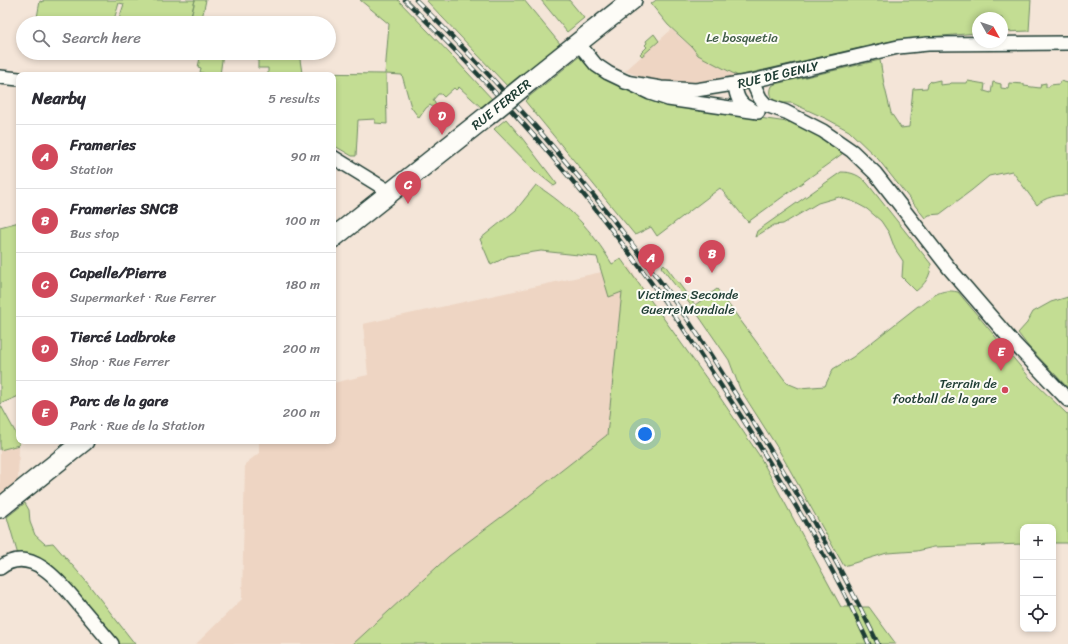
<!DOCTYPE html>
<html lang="en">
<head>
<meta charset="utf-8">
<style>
  :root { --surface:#fff; --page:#f7f7f7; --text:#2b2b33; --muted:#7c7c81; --line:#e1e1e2; --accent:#d1495b }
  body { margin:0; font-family:Sriracha,sans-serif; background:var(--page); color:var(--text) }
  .controls { position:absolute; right:12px; bottom:12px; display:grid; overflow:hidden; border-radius:8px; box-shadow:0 2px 6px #0003 }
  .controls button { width:36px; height:36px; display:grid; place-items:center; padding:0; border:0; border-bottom:1px solid var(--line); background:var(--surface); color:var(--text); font:20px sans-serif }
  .compass { position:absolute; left:972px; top:12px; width:36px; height:36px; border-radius:50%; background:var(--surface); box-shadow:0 2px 6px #0003; rotate:130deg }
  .you { position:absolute; left:645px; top:434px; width:14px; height:14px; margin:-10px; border:3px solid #fff; border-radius:50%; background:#1a73e8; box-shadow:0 0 0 6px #1a73e833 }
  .badge { display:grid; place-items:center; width:26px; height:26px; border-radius:50%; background:var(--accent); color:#fff; font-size:13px; font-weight:700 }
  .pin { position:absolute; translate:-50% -33px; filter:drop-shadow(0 1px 2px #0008) }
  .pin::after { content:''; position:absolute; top:21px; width:14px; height:12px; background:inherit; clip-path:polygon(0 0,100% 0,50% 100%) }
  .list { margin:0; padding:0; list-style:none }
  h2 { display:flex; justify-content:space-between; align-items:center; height:52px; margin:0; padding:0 16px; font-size:17px }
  h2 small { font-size:13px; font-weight:400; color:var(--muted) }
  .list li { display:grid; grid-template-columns:26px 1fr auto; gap:12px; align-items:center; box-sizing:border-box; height:64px; padding:0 16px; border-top:1px solid var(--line) }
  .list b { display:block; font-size:15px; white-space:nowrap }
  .list p { margin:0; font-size:13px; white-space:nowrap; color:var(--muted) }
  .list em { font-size:13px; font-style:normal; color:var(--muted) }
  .icon { flex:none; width:22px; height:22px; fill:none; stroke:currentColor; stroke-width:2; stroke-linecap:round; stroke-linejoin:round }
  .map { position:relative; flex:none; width:1068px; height:644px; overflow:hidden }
  .search { position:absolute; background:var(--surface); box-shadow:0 2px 6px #0003; left:16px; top:16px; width:320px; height:44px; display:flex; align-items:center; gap:10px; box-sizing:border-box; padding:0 14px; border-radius:22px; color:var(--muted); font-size:15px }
  .panel { position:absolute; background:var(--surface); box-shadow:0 2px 6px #0003; left:16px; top:72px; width:320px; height:372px; border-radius:8px }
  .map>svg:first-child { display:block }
  .built { fill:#eed5c3 }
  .green { fill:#c3dd93; stroke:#718d64 }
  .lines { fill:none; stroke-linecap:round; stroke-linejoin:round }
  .street-casing { stroke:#1f3d34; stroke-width:16 }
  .secondary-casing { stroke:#1f3d34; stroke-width:22 }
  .street { stroke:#fdfcf7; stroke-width:13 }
  .secondary { stroke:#fdfcf7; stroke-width:19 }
  .rail-casing { stroke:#1f3d34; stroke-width:4.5 }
  .rail { stroke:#fdfcf7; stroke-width:3; stroke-dasharray:9; stroke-linecap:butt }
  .secondary-bridge-casing { stroke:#1f3d34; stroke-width:22; stroke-linecap:butt }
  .secondary-bridge { stroke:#fdfcf7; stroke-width:19 }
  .poi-dot { fill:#d1495b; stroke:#fdfcf7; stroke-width:1.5 }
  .labels { text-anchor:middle; stroke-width:4; stroke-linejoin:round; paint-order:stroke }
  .park-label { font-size:13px; fill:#405d47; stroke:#fdfcf7 }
  .street-label { font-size:13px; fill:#1f3d34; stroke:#fdfcf7 }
  .poi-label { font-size:13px; fill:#1f3d34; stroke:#fdfcf7 }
</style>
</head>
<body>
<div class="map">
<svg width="1068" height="644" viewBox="0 0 1068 644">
  <rect width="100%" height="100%" fill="#f4e5d8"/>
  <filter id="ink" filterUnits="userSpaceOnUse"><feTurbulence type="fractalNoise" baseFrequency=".025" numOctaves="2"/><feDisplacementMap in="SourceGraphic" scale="8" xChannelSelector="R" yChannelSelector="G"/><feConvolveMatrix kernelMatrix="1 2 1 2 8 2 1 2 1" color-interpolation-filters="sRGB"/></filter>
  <g filter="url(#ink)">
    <!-- built -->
    <g class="built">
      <path d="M672 29 683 40 730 72 738 76 695 85H672L650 80 625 71Z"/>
      <path d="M629 266 833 590 756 644H196L242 599 245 464 259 453V441H333V383L368 375 363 324Z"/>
      <path d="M19 445 18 484 0 509V450Z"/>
    </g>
    <!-- green -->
    <g class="green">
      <path d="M43 0H195L189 23H125V21L119 19 124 4 119 3 113 23H66L65 22H41V23H36L40 1 43 2Z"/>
      <path d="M195 0H206L201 23H190Z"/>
      <path d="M360 0H398L454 58 493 100 482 108 459 87 456 90 454 88 444 97 441 94H438L433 100 436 105 434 108 430 105 426 108 419 118 411 107 402 75 386 74 387 124 375 123V119L358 120 356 156H352L333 145V75H268V68H258V53H299L302 73 385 74 389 24Z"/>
      <path d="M426 0H524L561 45 509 88Z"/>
      <path d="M541 0H569L584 18 567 32Z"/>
      <path d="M656 0H1031L1029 31 1002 32V18H978V33L906 39 881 43 738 76 698 55 692 47 668 25 651 4Z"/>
      <path d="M654 34 659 41 642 56 640 54 647 47 645 45 647 43 646 41Z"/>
      <path d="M201 53H223L220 75H209L200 72 201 68 198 67Z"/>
      <path d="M580 56 593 71 641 96 663 104 794 123 822 135 846 151 748 222 720 188 657 236 651 227 635 235 525 101 530 96Z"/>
      <path d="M880 60 884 84 891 113 901 128 909 127 913 89 927 88 928 84 931 81V82L940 80V85L949 84 950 83H967L968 81 985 84 984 91 991 93 993 82 1001 84V88L1008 89 1009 83 1024 84V86L1040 88 1041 84 1046 83V87H1049L1050 85 1059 84 1060 81 1068 83V195C1057 195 1045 197 1037 205L1012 171 989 176 972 190 940 214 929 215 925 218 878 159 849 131 827 119 792 103H777C771 98 769 93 772 86L775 84Z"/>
      <path d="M506 119 522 138 557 184 554 186 535 171 494 129Z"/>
      <path d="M841 172C852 172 859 175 867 183L931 264C931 276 925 284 916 291L902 277 903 261 895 249 889 233 881 221 867 209 854 202 839 197 818 203 783 224 774 225 755 237 757 231Z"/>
      <path d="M536 185C570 207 591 229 612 264L621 259 717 393 759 455 841 607H869L896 644H353L449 556 520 503 607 435 622 292 609 297 597 257 541 251 508 256 491 265 480 239 516 210Z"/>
      <path d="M19 222V396L0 404 19 439V445L0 450V227Z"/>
      <path d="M664 264 695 305 717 289 787 383 799 388 825 386 833 369 853 357 918 306H920C933 296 940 288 958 292L1030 378 1068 415V543H1053V527H1023V544L934 547 917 551 887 553 844 566 777 447 740 389 729 360 696 312 661 267Z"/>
      <path d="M1068 297V388L1028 346 1018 333 1027 323 1033 312 1051 302Z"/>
      <path d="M25 503 29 510 30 522 35 535 45 544 53 543 85 580 135 644H116L52 566C39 557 34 553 18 555L7 517Z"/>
    </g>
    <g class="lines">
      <!-- street casing -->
      <g class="street-casing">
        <g id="street">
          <path d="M578 43 596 65 608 73 650 93 668 99 758 112"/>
          <path d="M0 77 19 79"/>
          <path d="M752 81 760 98 766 105 786 112 823 131 852 151 875 173 949 268 1011 340 1068 400"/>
          <path d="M625 82 661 88 696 90 752 81 898 47 928 44 1068 43"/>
          <path d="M735 84C736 96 739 105 751 109"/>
          <path d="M333 157 390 192"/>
          <path d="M0 568C31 543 62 584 80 606 90 618 101 631 112 644"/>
        </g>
      </g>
      <!-- secondary casing -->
      <g class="secondary-casing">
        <g id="secondary">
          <path d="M530 81 632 0"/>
          <path d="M333 238 487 116"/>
          <path d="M0 508 84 441"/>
        </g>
      </g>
      <!-- street -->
      <use href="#street" class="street"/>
      <!-- secondary -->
      <use href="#secondary" class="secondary"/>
      <!-- rail casing -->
      <g class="rail-casing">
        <g id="rail">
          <path d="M405 0C493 86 578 181 650 281 683 326 713 373 744 421 789 493 833 566 869 644"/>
          <path d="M416 0C516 99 609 207 690 323 710 353 729 384 748 414 795 488 840 564 878 644"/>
        </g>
      </g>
      <!-- rail -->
      <use href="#rail" class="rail"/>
      <!-- secondary-bridge casing -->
      <g class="secondary-bridge-casing">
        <path id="secondary-bridge" d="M487 116 530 81"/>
      </g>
      <!-- secondary-bridge -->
      <use href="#secondary-bridge" class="secondary-bridge"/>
    </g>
  </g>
  <!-- markers -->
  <g class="poi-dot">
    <circle cx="688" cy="280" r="4"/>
    <circle cx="1005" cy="390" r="4"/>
  </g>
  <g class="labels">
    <!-- park labels -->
    <g class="park-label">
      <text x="742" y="42">Le bosquetia</text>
    </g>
    <!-- street labels -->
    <g class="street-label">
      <text transform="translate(778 74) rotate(-13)" y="5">RUE DE GENLY</text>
      <text transform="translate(501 104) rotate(-39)" y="5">RUE FERRER</text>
    </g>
    <!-- poi labels -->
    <g class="poi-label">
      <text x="688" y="299">Victimes Seconde<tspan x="688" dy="15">Guerre Mondiale</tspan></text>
      <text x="997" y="388" text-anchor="end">Terrain de<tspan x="997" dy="15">football de la gare</tspan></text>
    </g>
  </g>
</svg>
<div class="controls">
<button>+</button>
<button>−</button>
<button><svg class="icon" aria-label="locate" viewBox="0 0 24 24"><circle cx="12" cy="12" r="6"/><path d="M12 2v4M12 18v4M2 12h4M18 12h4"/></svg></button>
</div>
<svg class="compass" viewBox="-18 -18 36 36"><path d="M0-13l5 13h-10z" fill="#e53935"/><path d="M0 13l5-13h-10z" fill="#7c7c81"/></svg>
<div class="you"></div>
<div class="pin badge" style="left:651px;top:277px">A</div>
<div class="pin badge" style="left:712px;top:273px">B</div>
<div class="pin badge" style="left:408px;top:204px">C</div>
<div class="pin badge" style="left:442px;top:135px">D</div>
<div class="pin badge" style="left:1001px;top:371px">E</div>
<div class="search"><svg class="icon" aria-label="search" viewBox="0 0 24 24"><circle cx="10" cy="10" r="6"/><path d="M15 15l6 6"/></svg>Search here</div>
<section class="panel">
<h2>Nearby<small>5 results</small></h2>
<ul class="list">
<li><span class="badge">A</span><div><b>Frameries</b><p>Station</p></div><em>90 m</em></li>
<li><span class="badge">B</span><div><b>Frameries SNCB</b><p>Bus stop</p></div><em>100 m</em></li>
<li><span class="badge">C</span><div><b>Capelle/Pierre</b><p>Supermarket · Rue Ferrer</p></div><em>180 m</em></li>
<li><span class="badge">D</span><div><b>Tiercé Ladbroke</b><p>Shop · Rue Ferrer</p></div><em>200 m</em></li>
<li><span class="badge">E</span><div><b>Parc de la gare</b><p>Park · Rue de la Station</p></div><em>200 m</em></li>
</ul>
</section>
</div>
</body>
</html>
